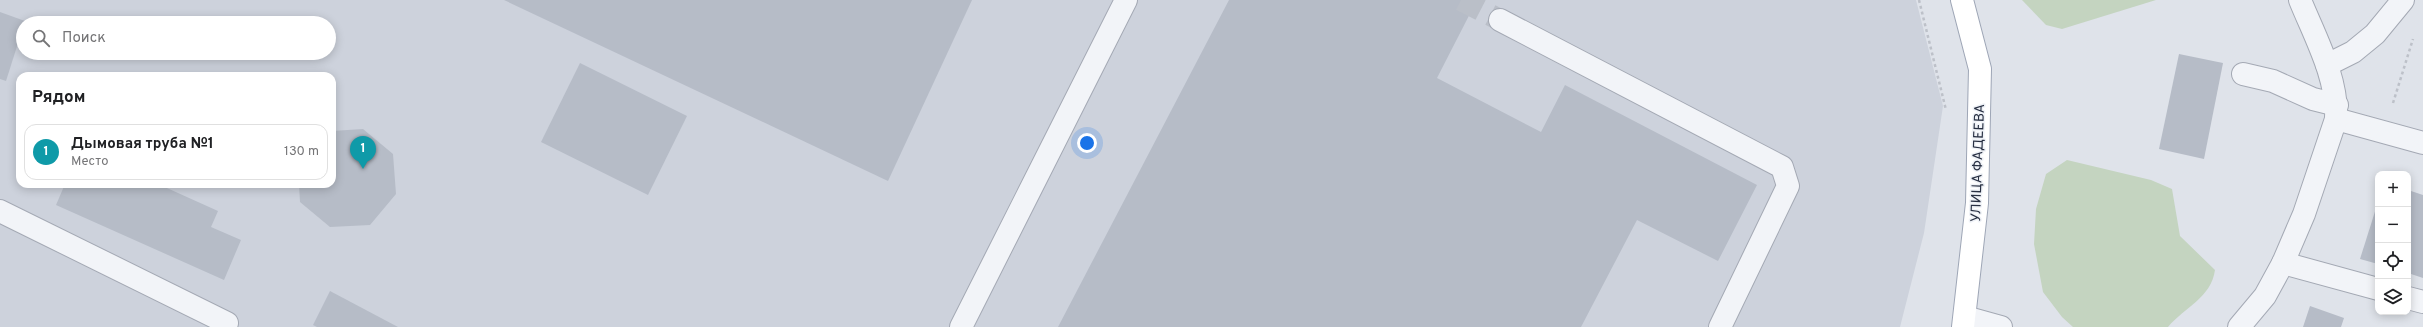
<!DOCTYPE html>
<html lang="ru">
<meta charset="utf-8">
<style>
:root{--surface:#fff;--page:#f2f2f2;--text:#202124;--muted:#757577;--line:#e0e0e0;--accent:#d83b4a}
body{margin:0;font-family:Overpass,sans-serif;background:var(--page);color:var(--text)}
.controls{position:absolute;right:12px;bottom:12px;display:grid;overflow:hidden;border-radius:8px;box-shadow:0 2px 10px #0003}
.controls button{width:36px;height:36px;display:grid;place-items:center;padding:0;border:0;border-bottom:1px solid var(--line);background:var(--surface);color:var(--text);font:20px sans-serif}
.you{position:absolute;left:1087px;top:143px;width:14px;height:14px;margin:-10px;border:3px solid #fff;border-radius:50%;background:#1a73e8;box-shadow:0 0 0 6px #1a73e833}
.badge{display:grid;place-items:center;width:26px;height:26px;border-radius:50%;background:var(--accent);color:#fff;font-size:13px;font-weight:700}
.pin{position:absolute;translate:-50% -33px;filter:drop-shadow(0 1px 2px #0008)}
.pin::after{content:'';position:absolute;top:21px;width:14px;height:12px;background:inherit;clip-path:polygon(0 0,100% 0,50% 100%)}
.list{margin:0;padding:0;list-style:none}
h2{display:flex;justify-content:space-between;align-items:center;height:52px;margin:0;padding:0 16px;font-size:17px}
h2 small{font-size:13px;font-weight:400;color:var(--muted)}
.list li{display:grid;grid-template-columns:26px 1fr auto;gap:12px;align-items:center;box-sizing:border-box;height:56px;margin:0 8px 8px;padding:0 8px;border:1px solid var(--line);border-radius:12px}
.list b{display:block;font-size:15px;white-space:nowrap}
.list p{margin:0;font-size:13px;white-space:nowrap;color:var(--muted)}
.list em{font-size:13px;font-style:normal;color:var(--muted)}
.icon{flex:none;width:22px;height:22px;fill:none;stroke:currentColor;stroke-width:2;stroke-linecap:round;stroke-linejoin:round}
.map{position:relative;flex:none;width:2423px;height:327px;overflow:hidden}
.search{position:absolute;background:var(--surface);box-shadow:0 2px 10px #0003;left:16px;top:16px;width:320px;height:44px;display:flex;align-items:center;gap:10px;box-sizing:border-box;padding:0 14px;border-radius:22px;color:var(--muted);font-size:15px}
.panel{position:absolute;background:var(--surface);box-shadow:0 2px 10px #0003;left:16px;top:72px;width:320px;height:116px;border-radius:12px}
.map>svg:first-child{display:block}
</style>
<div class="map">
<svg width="2423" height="327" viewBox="0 0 2423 327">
<rect width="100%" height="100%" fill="#dfe3ea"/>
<!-- built -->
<path fill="#cdd2dc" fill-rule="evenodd" d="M0 0H1916L1943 106 1924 233 1900 327H0ZM23 23H329V53H23ZM20 76H332V184H20Z"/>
<!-- green -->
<g fill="#c4d4c0">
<path d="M2022 0H2156L2062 29 2046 25Z"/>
<path d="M2067 160 2151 180 2172 189 2180 236 2215 270C2211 298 2185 307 2168 327H2073L2062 317 2043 292 2034 244 2036 209 2046 174Z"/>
</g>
<!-- building -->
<g fill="#b6bcc7">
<path d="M504 0H972L888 181Z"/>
<path d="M1229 0H1477L1437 78 1541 132 1565 85 1757 185 1718 261 1637 220 1581 327H1058Z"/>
<path d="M0 12 25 21 6 81 0 79Z"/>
<path d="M2179 54 2223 63 2204 159 2159 149Z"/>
<path d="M580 63 687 116 648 195 541 142Z"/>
<path d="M363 129 393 154 396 194 370 225 330 227 300 202 299 184H332V131Z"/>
<path d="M65 184H158L218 211 211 227 241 240 224 280 56 205Z"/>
<path d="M2408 190 2423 195V278L2408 273Z"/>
<path d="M2378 202V264L2360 259Z"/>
<path d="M330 291 398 327H317L313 325Z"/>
<path d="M2310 306 2344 318 2341 327H2303Z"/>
</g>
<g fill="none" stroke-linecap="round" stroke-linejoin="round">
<!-- minor-tunnel -->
<path stroke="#babfc8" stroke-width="22" stroke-dasharray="22 11" stroke-linecap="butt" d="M1461 0 1500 20"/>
<defs>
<g id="minor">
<path d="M1500 20 1782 167 1788 186 1720 327"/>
<path d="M2327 65 2353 52 2375 34 2403 0"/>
<path d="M2243 74 2273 81 2313 99 2337 105"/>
<path d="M2336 119 2423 143"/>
<path d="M0 211 227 323"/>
<path d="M2283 263 2378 289"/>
<path d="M2408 298 2423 302"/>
<path d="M1965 317 2001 327"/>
<path d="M961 327 1126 0"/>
<path d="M2239 327 2265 296 2283 263 2304 214 2336 119C2338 78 2315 37 2300 0"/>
</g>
<path id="major" d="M1962 0 1980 69 1977 203 1963 327"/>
</defs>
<!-- minor casing -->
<use href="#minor" stroke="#a4a9b4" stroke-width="24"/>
<!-- major casing -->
<use href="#major" stroke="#9ea6b6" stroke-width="24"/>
<!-- path -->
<g stroke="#bdc1c9" stroke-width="2.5" stroke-dasharray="3 3" stroke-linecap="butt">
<path d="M1919 0 1946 110"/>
<path d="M2393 103 2413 39"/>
</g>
<!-- minor -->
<use href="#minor" stroke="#f2f4f8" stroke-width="22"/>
<!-- major -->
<use href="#major" stroke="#fff" stroke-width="22"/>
</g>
<g text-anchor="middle" stroke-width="3" stroke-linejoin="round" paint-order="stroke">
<!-- street labels -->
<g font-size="14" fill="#272f42" stroke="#eff2f7">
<text transform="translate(1977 163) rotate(-88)" y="5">УЛИЦА ФАДЕЕВА</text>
</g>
</g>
</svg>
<div class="controls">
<button>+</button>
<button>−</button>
<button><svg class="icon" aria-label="locate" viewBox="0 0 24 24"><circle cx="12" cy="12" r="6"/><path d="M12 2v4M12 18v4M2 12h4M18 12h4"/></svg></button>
<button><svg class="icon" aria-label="layers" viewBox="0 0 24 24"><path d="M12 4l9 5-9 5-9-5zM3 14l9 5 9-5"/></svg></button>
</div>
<div class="you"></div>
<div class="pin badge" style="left:363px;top:169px;background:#0f9aa8">1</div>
<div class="search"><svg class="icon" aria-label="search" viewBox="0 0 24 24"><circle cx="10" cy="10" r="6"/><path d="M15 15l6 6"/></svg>Поиск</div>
<section class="panel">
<h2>Рядом<small></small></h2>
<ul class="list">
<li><span class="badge" style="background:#0f9aa8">1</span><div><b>Дымовая труба №1</b><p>Место</p></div><em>130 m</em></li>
</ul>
</section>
</div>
